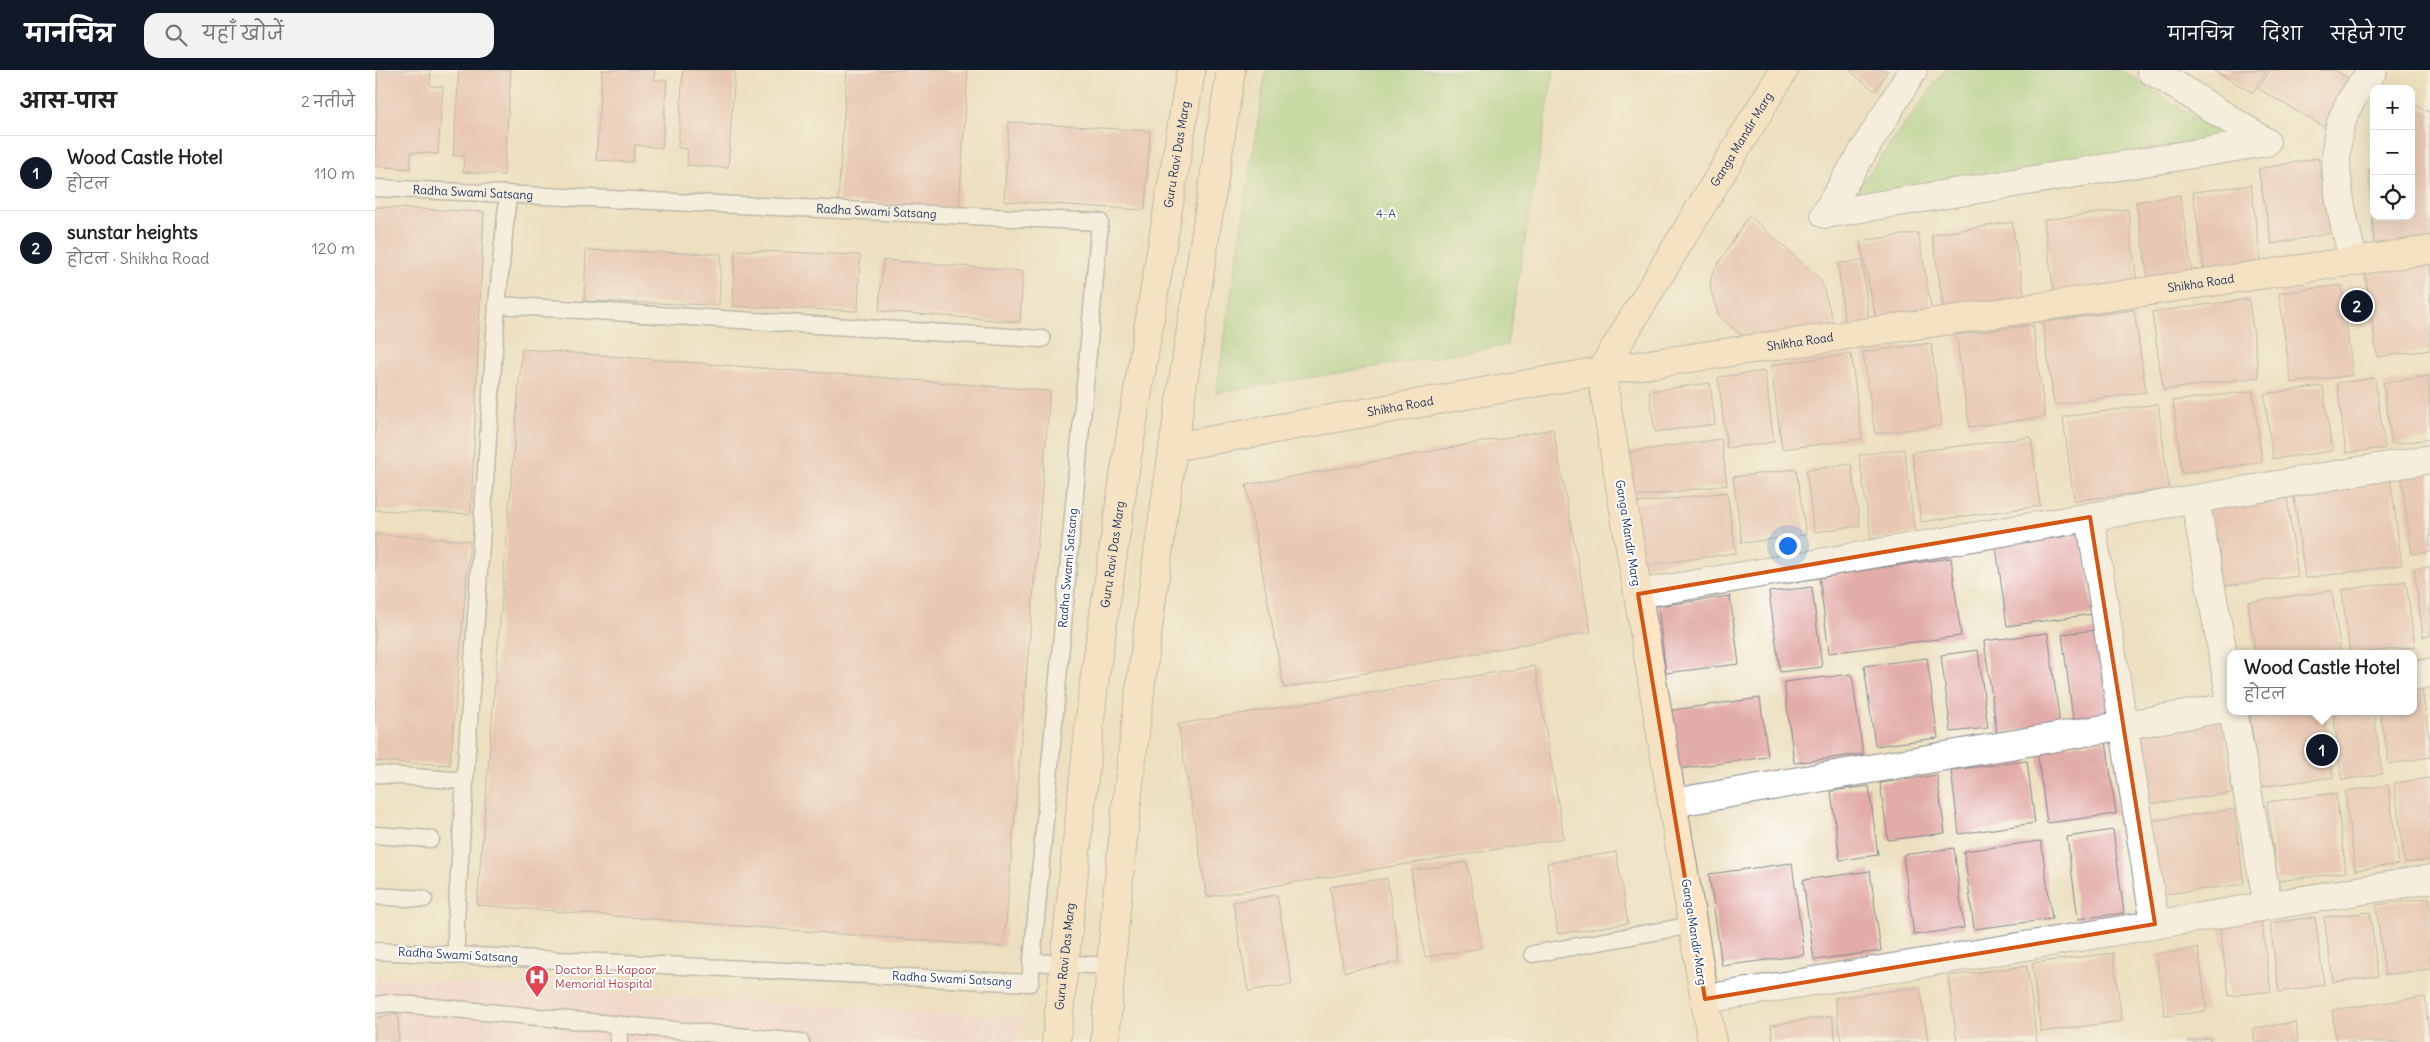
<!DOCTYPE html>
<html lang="hi">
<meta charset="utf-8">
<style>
:root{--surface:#fff;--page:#f2f2f2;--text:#222;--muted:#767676;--line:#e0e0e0;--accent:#111827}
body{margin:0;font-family:Delius,"Playpen Sans Deva",sans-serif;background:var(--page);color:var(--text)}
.controls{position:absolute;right:15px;top:15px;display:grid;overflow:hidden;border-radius:10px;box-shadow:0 5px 20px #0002}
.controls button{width:45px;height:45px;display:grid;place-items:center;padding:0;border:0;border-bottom:1px solid var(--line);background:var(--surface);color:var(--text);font:25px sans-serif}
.you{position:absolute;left:1412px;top:475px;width:18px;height:18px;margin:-12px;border:4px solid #fff;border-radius:50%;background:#1a73e8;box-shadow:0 0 0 8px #1a73e833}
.badge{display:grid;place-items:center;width:32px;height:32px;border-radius:50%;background:var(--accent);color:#fff;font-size:16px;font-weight:700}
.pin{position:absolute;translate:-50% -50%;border:2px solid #fff;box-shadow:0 1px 5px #0006}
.popup{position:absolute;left:1852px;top:580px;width:190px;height:65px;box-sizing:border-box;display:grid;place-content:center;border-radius:10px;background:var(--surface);filter:drop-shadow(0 1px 4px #0005);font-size:16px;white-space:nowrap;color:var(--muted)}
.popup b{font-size:19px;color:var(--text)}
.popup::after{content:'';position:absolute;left:50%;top:100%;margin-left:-10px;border:10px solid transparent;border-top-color:var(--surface)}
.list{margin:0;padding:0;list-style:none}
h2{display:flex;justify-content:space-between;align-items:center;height:65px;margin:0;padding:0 20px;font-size:21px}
h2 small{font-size:16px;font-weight:400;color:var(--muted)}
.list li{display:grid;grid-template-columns:32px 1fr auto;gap:15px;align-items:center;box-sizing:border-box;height:75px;padding:0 20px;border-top:1px solid var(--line)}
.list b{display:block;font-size:19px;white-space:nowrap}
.list p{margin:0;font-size:16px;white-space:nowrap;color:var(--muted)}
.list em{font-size:16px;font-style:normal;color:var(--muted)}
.icon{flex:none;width:28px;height:28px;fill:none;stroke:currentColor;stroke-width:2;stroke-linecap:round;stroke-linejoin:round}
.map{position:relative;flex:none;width:2055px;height:972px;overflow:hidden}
header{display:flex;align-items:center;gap:30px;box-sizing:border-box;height:70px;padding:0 25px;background:var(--accent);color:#fff}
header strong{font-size:24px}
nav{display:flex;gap:28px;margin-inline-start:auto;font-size:18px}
.search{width:350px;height:45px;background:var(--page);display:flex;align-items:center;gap:12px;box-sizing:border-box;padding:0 18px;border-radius:15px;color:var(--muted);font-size:19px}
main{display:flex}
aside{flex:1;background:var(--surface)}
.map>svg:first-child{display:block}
</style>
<header>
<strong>मानचित्र</strong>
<div class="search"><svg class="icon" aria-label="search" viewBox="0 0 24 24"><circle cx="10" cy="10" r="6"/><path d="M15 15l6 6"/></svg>यहाँ खोजें</div>
<nav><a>मानचित्र</a><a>दिशा</a><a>सहेजे गए</a></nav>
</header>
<main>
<aside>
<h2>आस-पास<small>2 नतीजे</small></h2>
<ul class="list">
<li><span class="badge">1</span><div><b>Wood Castle Hotel</b><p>होटल</p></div><em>110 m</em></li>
<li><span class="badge">2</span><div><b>sunstar heights</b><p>होटल · Shikha Road</p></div><em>120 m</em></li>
</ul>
</aside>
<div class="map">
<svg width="2055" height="972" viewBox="0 0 2055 972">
<rect width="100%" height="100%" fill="#fff"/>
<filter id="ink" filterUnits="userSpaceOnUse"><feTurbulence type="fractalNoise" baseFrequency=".02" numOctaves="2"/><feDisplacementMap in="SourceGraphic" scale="10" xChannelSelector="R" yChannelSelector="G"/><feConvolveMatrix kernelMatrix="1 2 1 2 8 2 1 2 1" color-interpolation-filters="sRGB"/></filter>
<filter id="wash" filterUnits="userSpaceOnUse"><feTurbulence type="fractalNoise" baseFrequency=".0096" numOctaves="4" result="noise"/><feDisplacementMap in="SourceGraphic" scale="20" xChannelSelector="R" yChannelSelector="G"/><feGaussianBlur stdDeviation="1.12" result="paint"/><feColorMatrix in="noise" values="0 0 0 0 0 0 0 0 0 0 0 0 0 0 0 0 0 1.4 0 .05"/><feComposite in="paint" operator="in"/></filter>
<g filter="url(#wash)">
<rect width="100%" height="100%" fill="#ece0c0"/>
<!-- built -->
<path fill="#f6cfd6" d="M0 907 647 948 645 972H0Z"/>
<!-- green -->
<g fill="#9cd284" stroke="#5c8071">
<path d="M891 0H1179L1132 275 841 323Z"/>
<path d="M1570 0H1747L1849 67 1475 129Z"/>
</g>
<g id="blocks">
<!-- building -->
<g fill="#e2aca8">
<path d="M3 0H56L55 16 68 17 63 84 36 82 35 99 0 96Z"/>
<path d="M84 0H136L129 105 88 102 89 86 78 85Z"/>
<path d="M227 0H280L279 10H292L287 78 260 75 258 92 221 90Z"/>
<path d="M308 0H360L353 98 312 95 313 79 303 78Z"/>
<path d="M472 0H593L584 139 463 131Z"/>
<path d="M1476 0H1513L1500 21 1475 1Z"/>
<path d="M1838 0H1892L1878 23Z"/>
<path d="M1895 0H1960L1978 11 1951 58 1884 19Z"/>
<path d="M2036 32 2055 43V173L1999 176 1994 99H1999V146H2036Z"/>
<path d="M634 52 775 61 770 140 629 131Z"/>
<path d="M1943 88 1957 163 1897 174 1883 99Z"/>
<path d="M1876 115 1886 192 1829 200 1818 122Z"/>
<path d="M1805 125 1818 207 1774 214 1761 132Z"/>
<path d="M0 137 109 142 96 444 0 440Z"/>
<path d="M1753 139 1763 220 1680 231 1669 150Z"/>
<path d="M1374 145 1446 210 1461 261 1380 271 1363 263 1344 246 1335 218 1337 204Z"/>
<path d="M1637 152 1650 229 1569 241 1557 165Z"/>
<path d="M1543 163 1557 242 1502 253 1485 171Z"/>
<path d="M211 180 346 184 344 235 209 231Z"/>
<path d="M360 180 485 185 483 241 358 236Z"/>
<path d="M508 190 648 201 645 252 504 241Z"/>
<path d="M1487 191 1494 254 1470 257 1463 193Z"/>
<path d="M2055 194V280L2002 287 1990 203Z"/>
<path d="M1966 215 1978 305 1916 313 1904 223Z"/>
<path d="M1874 229 1884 307 1788 320 1777 242Z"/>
<path d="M1759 240 1771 322 1679 335 1668 252Z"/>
<path d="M1658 255 1670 347 1594 357 1581 265Z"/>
<path d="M1556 273 1567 355 1500 364 1488 282Z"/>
<path d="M147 279 675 321 629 877 102 835Z"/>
<path d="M1476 284 1487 369 1407 379 1396 295Z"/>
<path d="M1390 301 1399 372 1352 378 1343 307Z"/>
<path d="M2054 306 2055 369 2017 374 2008 313Z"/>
<path d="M2000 308 2010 378 1971 383 1962 313Z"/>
<path d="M1335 313 1340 354 1280 362 1274 321Z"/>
<path d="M1948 316 1957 381 1898 389 1889 324Z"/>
<path d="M1878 321 1887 392 1807 403 1798 331Z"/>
<path d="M1783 334 1794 419 1699 431 1688 347Z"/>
<path d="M1178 359 1216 562 909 618 871 415Z"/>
<path d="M1656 367 1665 436 1546 452 1537 382Z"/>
<path d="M1346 369 1352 415 1259 427 1253 382Z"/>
<path d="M1529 379 1540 464 1496 469 1484 385Z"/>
<path d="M1476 394 1485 456 1439 462 1431 400Z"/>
<path d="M1421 399 1431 465 1367 473 1358 407Z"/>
<path d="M2055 402V482L2037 484 2026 405Z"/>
<path d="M2015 407 2027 495 1930 508 1918 420Z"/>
<path d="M1352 422 1361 483 1265 496 1257 434Z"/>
<path d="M1912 428 1923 506 1842 517 1831 439Z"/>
<path d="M0 464 95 471 75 695 0 691Z"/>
<path d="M1707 464 1718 544 1632 556 1621 476Z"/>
<path d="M1576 488 1586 566 1454 583 1444 506Z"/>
<path d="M2055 497V566L2048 567 2039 499Z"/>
<path d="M2031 511 2040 577 1975 584 1967 520Z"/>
<path d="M1437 517 1447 597 1405 602 1394 522Z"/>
<path d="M1957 521 1966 584H1880L1873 532Z"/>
<path d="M1355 526 1364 594 1291 603 1283 536Z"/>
<path d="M1727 559 1739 644 1698 649 1687 564Z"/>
<path d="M1673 563 1685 655 1622 663 1609 571Z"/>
<path d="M1603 580 1613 658 1576 662 1566 585Z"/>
<path d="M1552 588 1563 668 1500 676 1489 596Z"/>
<path d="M1160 596 1189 768 832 827 803 654Z"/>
<path d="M1477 604 1488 684 1419 693 1409 612Z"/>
<path d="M2046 614 2055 672V687L2014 694 2005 641H2038V615Z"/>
<path d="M1385 628 1393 687 1304 699 1297 640Z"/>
<path d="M1900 641H1949L1958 707 1885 717 1875 645Z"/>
<path d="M1958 641H1999L2007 704 1967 710Z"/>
<path d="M1848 651 1857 723 1774 734 1764 662Z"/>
<path d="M1731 670 1741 744 1672 753 1662 679Z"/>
<path d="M1652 691 1660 753 1584 764 1576 700Z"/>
<path d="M1562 705 1570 763 1513 770 1505 713Z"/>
<path d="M2055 708V790L2030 793 2019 713Z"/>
<path d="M2013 715 2024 794 1980 800 1970 721Z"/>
<path d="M1494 716 1503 785 1465 790 1456 721Z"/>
<path d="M1961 723 1971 802 1903 811 1892 732Z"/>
<path d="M1859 739 1869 814 1784 825 1774 751Z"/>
<path d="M1738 760 1749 843 1703 849 1692 767Z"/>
<path d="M1666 771 1677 849 1599 859 1589 781Z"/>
<path d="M1579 778 1589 858 1539 865 1528 785Z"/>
<path d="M1241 782 1253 853 1183 864 1172 793Z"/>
<path d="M1092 792 1107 878 1050 887 1036 801Z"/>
<path d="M1417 793 1429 885 1347 896 1334 804Z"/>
<path d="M1495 801 1506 881 1439 890 1428 810Z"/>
<path d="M1012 808 1025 892 969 902 955 817Z"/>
<path d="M902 825 917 914 873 921 858 832Z"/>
<path d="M2055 828V899L2010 905 2001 835Z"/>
<path d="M1995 842 2003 906 1958 912 1949 847Z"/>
<path d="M1886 847 1896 921 1854 926 1844 853Z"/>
<path d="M1940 847 1949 915 1904 922 1895 853Z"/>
<path d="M1823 878 1832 941 1790 946 1781 884Z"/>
<path d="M1738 883 1747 951 1666 962 1657 893Z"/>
<path d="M1652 896 1662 972H1582L1573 906Z"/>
<path d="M1545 917 1553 972H1466L1460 928Z"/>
<path d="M2050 927 2055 972H1961L1957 940Z"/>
<path d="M23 943 24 972H0V948Z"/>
<path d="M1457 946 1461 972H1398L1396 955Z"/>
<path d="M1921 952 1923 972H1880L1878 958Z"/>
<path d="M1835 968V972H1813V971Z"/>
</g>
</g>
</g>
<g filter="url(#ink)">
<use href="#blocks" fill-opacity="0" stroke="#84888f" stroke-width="1"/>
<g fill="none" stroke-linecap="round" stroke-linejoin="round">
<defs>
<g id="lane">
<path id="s1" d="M0 118 725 152 655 913 0 881"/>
<path d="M122 235 667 269"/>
<path d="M0 704 90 711 81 850V885"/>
<path d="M90 711 122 235 133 124"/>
<path d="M0 765 56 769"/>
<path d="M0 826 49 829"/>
<path d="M1158 884 1318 855"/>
<path d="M656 892 736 896"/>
<path d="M0 935 16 933 426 972"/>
<path d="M243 955 244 972"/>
</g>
<g id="street">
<path d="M1538 0 1450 144 1891 72 1776 0"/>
<path d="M1979 192C1968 151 1951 86 1969 45 1975 30 1988 12 1998 0"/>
<path d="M1820 429 1856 630"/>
<path d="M1715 447 1780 854"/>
<path d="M1263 524 2055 389"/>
<path d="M2038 606 2055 603"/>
<path d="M1858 641 1893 836"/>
<path d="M1297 733 1856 637"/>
<path d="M1330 929 2055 809"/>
</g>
<g id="secondary">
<path id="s2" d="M798 377 1226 301 2055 180"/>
<path id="s3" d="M681 972 719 613 752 387 816 0"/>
<path d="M730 972C753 646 806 323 856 0"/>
<path id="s4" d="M1337 972 1226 301 1409 0"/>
</g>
</defs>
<!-- lane casing -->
<use href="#lane" stroke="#84888f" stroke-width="19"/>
<!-- street casing -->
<use href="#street" stroke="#84888f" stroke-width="30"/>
<!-- secondary casing -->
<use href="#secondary" stroke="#84888f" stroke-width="30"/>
<!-- lane -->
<use href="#lane" stroke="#fff" stroke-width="16"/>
<!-- street -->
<use href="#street" stroke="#fff" stroke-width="28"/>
<!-- secondary -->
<use href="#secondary" stroke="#fde5c5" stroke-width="28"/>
</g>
</g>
<!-- marked area -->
<path d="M0 0H2055V972H0ZM1715 447 1780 854 1330 929 1263 524Z" fill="#ece0c0" fill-opacity=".55" fill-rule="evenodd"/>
<path fill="none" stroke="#d45514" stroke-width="4" stroke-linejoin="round" d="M1715 447 1780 854 1330 929 1263 524Z"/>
<!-- icons -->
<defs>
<symbol id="hospital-pin" viewBox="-11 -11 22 30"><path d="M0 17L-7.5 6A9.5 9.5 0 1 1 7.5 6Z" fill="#e0444e" stroke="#fff"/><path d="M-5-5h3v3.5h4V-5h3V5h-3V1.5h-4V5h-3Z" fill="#fff"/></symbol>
</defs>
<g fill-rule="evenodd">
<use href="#hospital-pin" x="148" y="893" width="28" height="38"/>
</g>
<g text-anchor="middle" stroke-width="4" stroke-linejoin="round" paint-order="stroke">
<!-- street labels -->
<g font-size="12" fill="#1b2f5e" stroke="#fff">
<text dy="4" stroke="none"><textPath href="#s4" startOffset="951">Ganga Mandir Marg</textPath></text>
<text dy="4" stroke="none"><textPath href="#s3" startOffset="896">Guru Ravi Das Marg</textPath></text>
<text dy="4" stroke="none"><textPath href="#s1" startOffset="98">Radha Swami Satsang</textPath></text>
<text dy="4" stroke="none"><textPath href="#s1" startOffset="502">Radha Swami Satsang</textPath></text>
<text dy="4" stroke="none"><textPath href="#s2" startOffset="1041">Shikha Road</textPath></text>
<text dy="4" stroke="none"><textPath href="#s2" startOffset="636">Shikha Road</textPath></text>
<text dy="4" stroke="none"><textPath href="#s2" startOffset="231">Shikha Road</textPath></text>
<text transform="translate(1253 463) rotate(81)" y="4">Ganga Mandir Marg</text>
<text dy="4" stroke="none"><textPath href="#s3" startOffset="491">Guru Ravi Das Marg</textPath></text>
<text transform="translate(693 498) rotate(-85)" y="4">Radha Swami Satsang</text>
<text transform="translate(1319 862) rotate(81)" y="4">Ganga Mandir Marg</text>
<text transform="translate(83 885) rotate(3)" y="4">Radha Swami Satsang</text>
<text dy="4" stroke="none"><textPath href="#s3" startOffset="86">Guru Ravi Das Marg</textPath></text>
<text transform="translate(577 909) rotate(3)" y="4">Radha Swami Satsang</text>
</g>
<!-- park labels -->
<g font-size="12" fill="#426069" stroke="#fff">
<text x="1011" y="148">4-A</text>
</g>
<!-- health labels -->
<g font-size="12" fill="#be3a42" stroke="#fff" text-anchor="start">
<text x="180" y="904">Doctor B.L. Kapoor<tspan x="180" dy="14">Memorial Hospital</tspan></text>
</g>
</g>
</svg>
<div class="controls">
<button>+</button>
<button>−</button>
<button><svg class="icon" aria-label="locate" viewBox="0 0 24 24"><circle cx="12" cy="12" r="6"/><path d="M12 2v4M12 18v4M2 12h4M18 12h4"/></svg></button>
</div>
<div class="you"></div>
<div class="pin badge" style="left:1947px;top:680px">1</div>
<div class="popup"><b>Wood Castle Hotel</b>होटल</div>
<div class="pin badge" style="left:1982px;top:236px">2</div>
</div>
</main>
